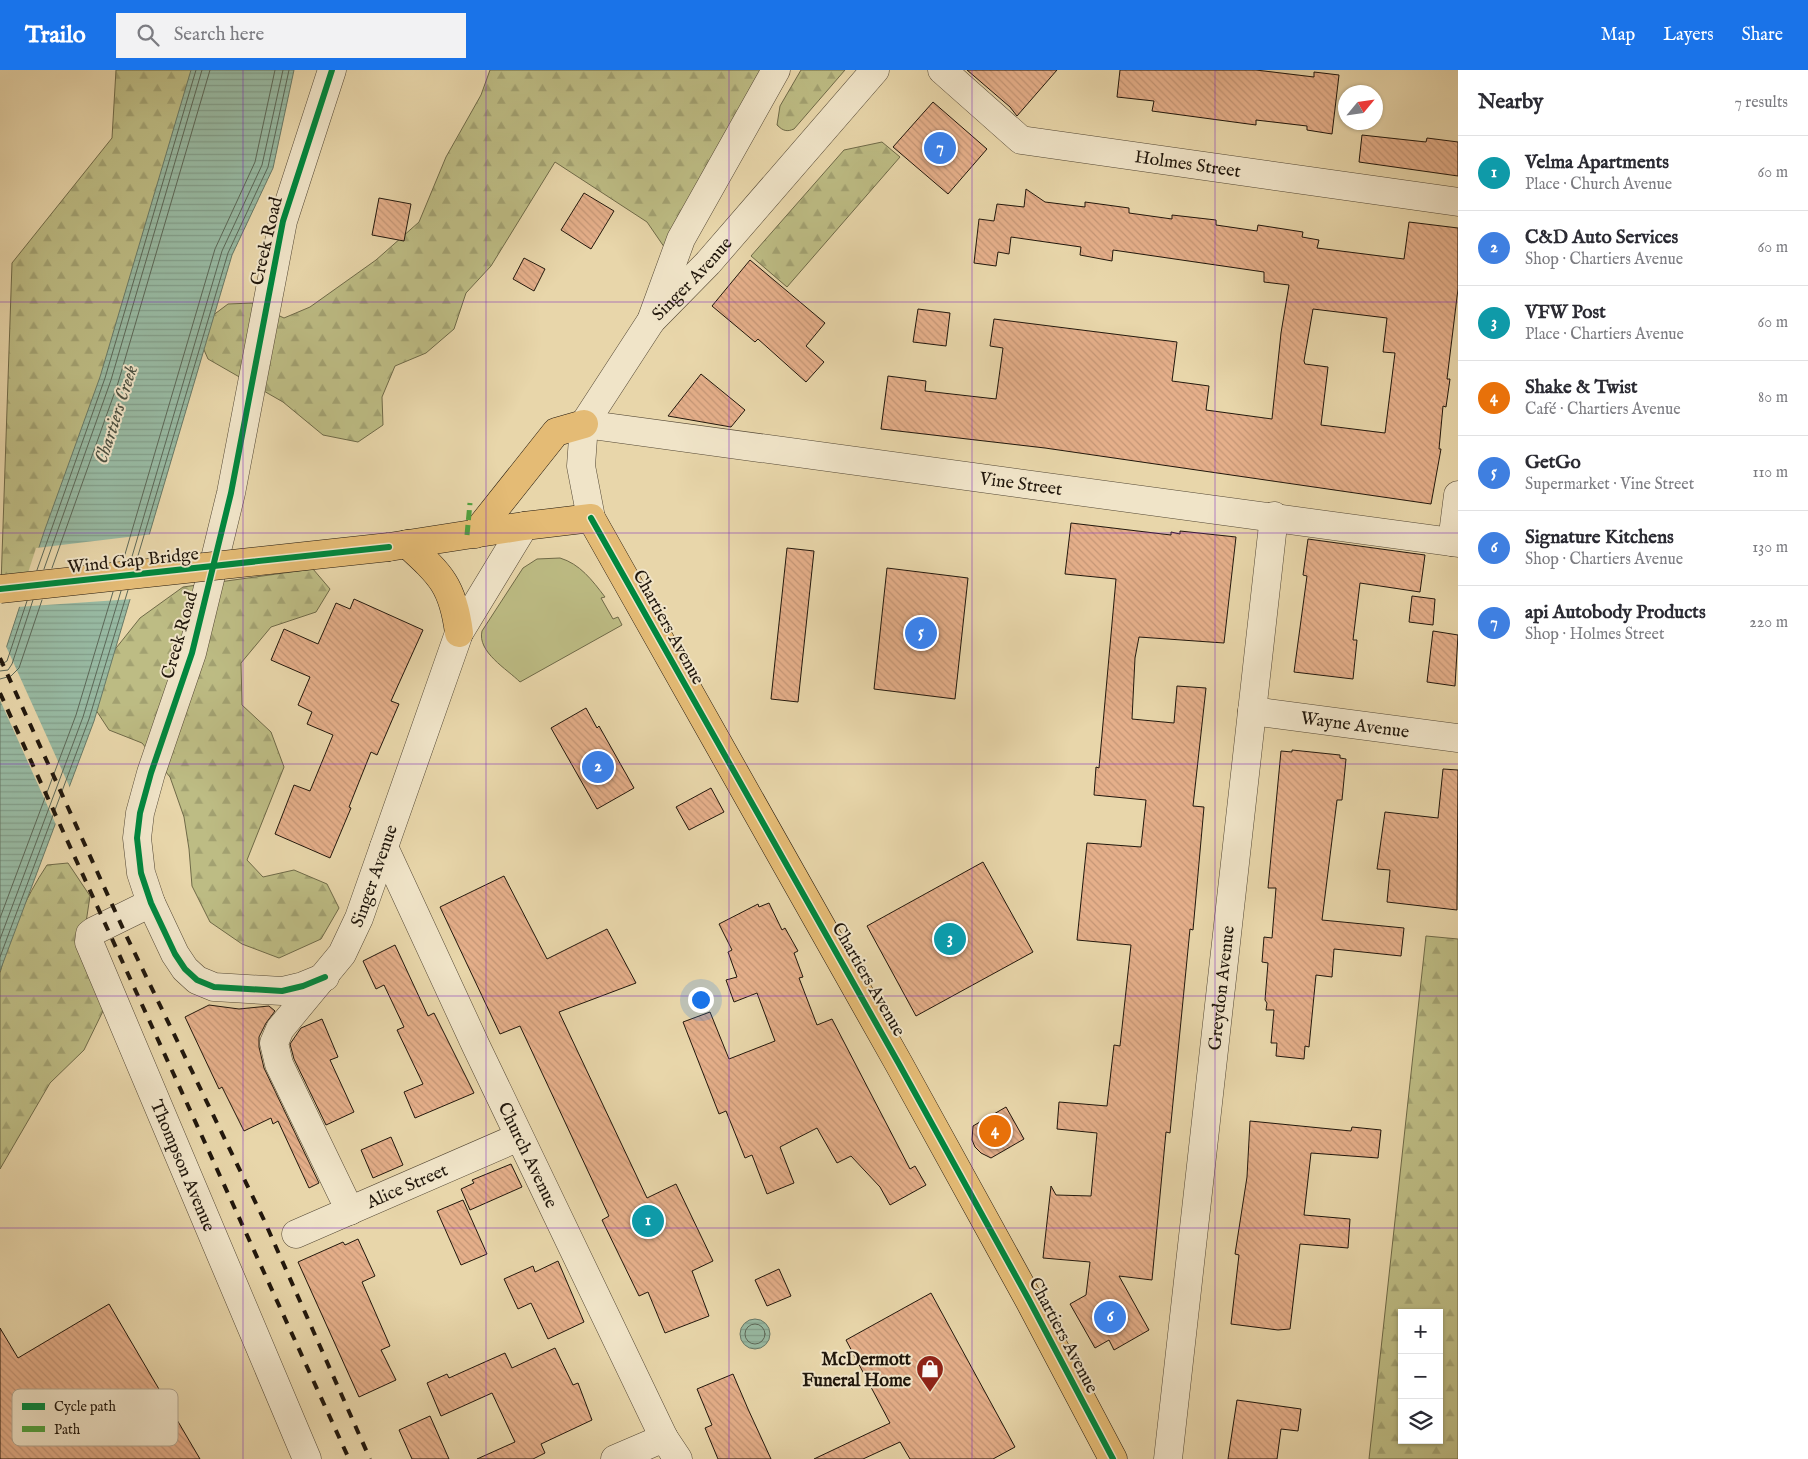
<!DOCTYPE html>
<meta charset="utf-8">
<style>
:root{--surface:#fff;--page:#f2f2f3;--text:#2b2b33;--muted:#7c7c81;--line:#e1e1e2;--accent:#1a73e8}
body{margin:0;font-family:"IM FELL English",serif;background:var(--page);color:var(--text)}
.controls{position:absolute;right:15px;bottom:15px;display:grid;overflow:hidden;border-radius:0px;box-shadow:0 1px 4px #0004}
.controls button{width:45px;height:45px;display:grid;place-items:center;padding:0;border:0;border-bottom:1px solid var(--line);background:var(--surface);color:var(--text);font:25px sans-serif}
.compass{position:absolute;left:1338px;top:15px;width:45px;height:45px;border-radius:50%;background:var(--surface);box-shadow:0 1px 4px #0004;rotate:61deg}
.you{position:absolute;left:700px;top:929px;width:18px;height:18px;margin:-12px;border:4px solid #fff;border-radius:50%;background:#1a73e8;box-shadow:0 0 0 8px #1a73e833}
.badge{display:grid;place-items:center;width:32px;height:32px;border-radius:50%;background:var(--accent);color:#fff;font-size:16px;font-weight:700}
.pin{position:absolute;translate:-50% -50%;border:2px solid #fff;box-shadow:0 1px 5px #0006}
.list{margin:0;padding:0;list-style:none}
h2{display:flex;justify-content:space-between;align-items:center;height:65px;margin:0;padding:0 20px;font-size:21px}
h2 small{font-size:16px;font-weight:400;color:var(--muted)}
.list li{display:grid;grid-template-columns:32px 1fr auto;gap:15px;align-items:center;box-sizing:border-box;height:75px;padding:0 20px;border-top:1px solid var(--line)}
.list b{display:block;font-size:19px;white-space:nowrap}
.list p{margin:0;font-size:16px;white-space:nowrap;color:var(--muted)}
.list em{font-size:16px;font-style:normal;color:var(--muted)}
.icon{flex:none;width:28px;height:28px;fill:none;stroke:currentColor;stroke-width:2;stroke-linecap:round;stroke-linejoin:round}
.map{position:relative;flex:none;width:1458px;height:1389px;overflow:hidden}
header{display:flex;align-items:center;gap:30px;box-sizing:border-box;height:70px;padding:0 25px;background:var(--accent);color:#fff}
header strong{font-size:24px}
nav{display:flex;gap:28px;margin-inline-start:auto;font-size:18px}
.search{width:350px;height:45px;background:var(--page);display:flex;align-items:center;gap:12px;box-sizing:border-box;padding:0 18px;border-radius:0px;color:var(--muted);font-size:19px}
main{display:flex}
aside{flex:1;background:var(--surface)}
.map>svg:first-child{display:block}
</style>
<header>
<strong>Trailo</strong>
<div class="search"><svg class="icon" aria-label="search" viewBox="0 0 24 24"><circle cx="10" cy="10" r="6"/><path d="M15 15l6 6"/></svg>Search here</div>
<nav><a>Map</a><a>Layers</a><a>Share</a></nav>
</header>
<main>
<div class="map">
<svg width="1458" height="1389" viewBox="0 0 1458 1389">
<defs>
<pattern id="forest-firs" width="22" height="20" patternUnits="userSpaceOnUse" patternTransform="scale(1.25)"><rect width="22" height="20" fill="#bdbc84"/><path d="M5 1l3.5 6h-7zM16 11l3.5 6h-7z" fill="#a2a171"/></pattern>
<pattern id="water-rules" width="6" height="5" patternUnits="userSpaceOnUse" patternTransform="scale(1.25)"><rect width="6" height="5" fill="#98baa3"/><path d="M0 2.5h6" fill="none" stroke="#839f8b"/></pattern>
<pattern id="building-back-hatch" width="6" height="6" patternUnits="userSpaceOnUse" patternTransform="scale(1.25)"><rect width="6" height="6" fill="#e5af8a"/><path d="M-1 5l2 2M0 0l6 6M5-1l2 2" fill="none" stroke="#c49676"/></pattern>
</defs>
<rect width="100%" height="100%" fill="#e8d6aa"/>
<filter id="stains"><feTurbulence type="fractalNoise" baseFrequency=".004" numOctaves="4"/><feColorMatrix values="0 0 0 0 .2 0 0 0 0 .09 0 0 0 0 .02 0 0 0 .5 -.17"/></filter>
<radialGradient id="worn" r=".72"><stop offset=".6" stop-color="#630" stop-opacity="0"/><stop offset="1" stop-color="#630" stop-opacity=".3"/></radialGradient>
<!-- grass -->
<path fill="#bdbc84" stroke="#6f6a48" d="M560 488C580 494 592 510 605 527L601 528 613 549 618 547 622 555 520 612C507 599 477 582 482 561L523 498 537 489Z"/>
<!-- forest -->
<g fill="url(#forest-firs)" stroke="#6f6a48" fill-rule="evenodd">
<path d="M116 0H243L56 519 1 515 12 193 112 68Z"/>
<path d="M490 0H768L669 184 647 152 555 92 491 196 466 223 454 259 426 283 395 296 382 327 383 355 358 372 323 365 283 332 208 289 201 273 204 252 228 234 252 233 284 248 310 237 376 190 419 152 446 87 481 25Z"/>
<path d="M801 0H845L794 59C787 62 783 61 777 55L780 36Z"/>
<path d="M882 72 900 87 787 217 751 186 844 80Z"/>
<path d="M313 499 330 519 316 542 271 557 241 593 242 635 271 662 284 697 247 790 263 807 294 800 327 814 339 838 321 869 279 888 242 874 210 852 192 816 189 779 184 747 170 707 142 673 109 660 90 631 93 607 140 548 183 517Z"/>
<path d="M68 793 90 826 81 886 104 939 84 980 50 1013 0 1099V903C9 865 25 828 47 795Z"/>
<path d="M1426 866 1458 869V1389H1369ZM1402 1243H1439V1370H1402Z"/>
</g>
<!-- water -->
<g fill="url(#water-rules)" stroke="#687967">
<path d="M191 0H294L273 98 232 185 94 651 0 901V597L44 462 100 307Z"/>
<circle cx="755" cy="1264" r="15"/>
</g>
<!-- pier -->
<g fill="#e8d6aa">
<path d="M153 464 133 529 17 537 36 478Z"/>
<path d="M5 574 71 720 57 757 0 630V589Z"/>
</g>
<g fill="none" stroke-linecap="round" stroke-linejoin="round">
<!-- shore -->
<g stroke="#5c6858" stroke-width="1">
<path d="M137 489 228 183 268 97 289 0"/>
<path d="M131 490 222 181 262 95 283 0"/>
<path d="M123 491 215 179 255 92 275 0"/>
<path d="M52 498 118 313 210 0"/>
<path d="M44 499 111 310 202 0"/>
<path d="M37 500 105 308 196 0"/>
<path d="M0 595 7 591 27 531"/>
<path d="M0 601 8 600 12 594 33 530"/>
<path d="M0 609 11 606 19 598 42 530"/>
<path d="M0 848 76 645 113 522"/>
<path d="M0 869 83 647 121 521"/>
<path d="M0 887 89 649 128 520"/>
<circle cx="755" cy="1264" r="10"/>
</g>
</g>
<!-- building -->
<g fill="url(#building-back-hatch)" stroke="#21170c" fill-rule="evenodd">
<path d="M967 0H1057L1017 46 1010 37Z"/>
<path d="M1120 0H1256L1314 7V2L1339 5 1332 64 1307 60V56L1256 50V55L1152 41 1154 31 1117 27Z"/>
<path d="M933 32 987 79 948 124 893 77Z"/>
<path d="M1362 65 1426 72 1427 68 1458 72V106L1359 92Z"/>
<path d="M1026 119 1045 132 1085 137V132L1129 138V143L1172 149V145L1216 150V155L1257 161 1258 155 1303 162 1302 167 1319 170 1317 178 1404 189 1409 152 1458 158V219L1447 309H1450L1446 337 1443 336 1439 379H1441L1431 434 1045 378 881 359 888 306 926 311 925 321 996 329 1003 278 990 276 994 249 1177 272 1172 311 1209 316 1206 340 1272 349 1281 263 1289 215 1264 212V202L1113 180 1112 191 1080 185 1081 177 1011 167 1009 184 998 182 996 196 974 193 979 149 994 151 997 134 1024 137ZM1313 239 1387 248 1383 282 1395 283 1385 363 1321 355 1328 297 1305 294 1304 291Z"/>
<path d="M584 123 614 141 591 179 561 160Z"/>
<path d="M379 128 411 134 404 171 372 165Z"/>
<path d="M524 188 545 199 534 221 513 209Z"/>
<path d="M750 190 825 253 806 276 824 292 806 312 758 269 755 272 712 236Z"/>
<path d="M918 239 950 243 946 276 913 272Z"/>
<path d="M701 304 745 340 731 357 668 346Z"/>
<path d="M1071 453 1171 465V462L1180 464V461L1236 467 1224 573 1139 567 1135 588 1132 649 1174 653 1177 616 1206 618 1193 736 1204 737 1193 860 1190 859 1170 1063 1166 1062 1152 1210 1119 1206 1149 1260 1114 1280 1109 1270 1095 1278 1070 1234 1086 1225 1090 1192 1043 1188 1051 1116 1056 1125 1091 1126 1097 1063 1057 1059 1059 1032 1107 1036 1114 975 1120 976 1131 875 1077 870 1087 773 1141 777 1146 730 1094 725 1096 697 1099 698 1116 509 1065 504Z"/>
<path d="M1308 469 1425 485 1420 522 1360 513 1353 570H1357L1353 609 1294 602 1307 506 1303 505Z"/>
<path d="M787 478 814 481 798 632 771 629Z"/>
<path d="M887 498 968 508 955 629 874 619Z"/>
<path d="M1412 526 1435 529 1433 555 1409 552Z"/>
<path d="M354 529 423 560 391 631 399 634 377 685 371 682 349 737 351 738 330 788 275 764 294 715 310 721 333 665 307 654 312 642 298 635 310 607 271 590 284 559 318 574 336 533 350 539Z"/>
<path d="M1433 561 1458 565 1455 616 1427 612Z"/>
<path d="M586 638 597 658 599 656 634 718 597 739 551 658Z"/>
<path d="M1292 680 1340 685V688L1346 689 1342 730H1337L1322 850 1404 858 1401 886 1334 879 1332 907 1316 905 1309 977 1305 976 1304 989 1276 986 1277 973H1271L1274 940H1266L1267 933 1265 930 1268 893 1262 892 1264 867 1272 868 1276 818H1268L1281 681 1292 682Z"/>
<path d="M1443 699 1458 700 1457 840 1387 832 1390 800 1377 799 1385 742 1438 748Z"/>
<path d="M711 718 724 742 689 760 676 737Z"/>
<path d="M983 792 1033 882 916 946 867 856Z"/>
<path d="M504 806 547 889 607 859 636 913 559 942 647 1128 676 1114 713 1191 692 1201 709 1246 665 1263 648 1222 639 1226 602 1150 609 1146 520 956 500 964 440 837Z"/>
<path d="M769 833 782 860 785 858 798 881 794 883 803 907 799 908 817 955 832 949 910 1099 915 1096 926 1115 890 1135 880 1117 851 1086 837 1093 817 1058 780 1077 794 1113 767 1124 752 1085 745 1088 726 1041 719 1044 683 952 710 942 729 989 775 971 757 923 734 932 726 910 737 907 728 882 732 880 719 854 758 834 759 837Z"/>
<path d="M395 875 428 946 434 943 474 1023 415 1048 404 1022 423 1014 397 960 404 957 384 915 376 919 363 891Z"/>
<path d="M209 935 239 939 269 936 275 941 266 953 259 967V977L264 998 319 1113 309 1118 278 1051 273 1054 271 1048 244 1061 222 1017 219 1019 185 947Z"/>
<path d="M322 949 338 987 330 990 354 1042 326 1055 294 989 290 974 301 958Z"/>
<path d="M1006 1037 1024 1069 991 1088 981 1083 975 1077 972 1070 973 1056Z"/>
<path d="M1250 1051 1351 1061 1352 1057 1381 1060 1378 1088 1311 1083 1304 1145 1350 1149 1348 1178 1300 1174 1290 1259 1278 1260 1231 1254 1239 1185 1235 1184 1247 1107Z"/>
<path d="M391 1067 403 1095 373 1108 361 1080Z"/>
<path d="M511 1094 522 1117 470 1140 461 1119 474 1113 472 1110Z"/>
<path d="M463 1130 487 1184 461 1195 437 1141Z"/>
<path d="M358 1169 375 1206 362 1212 390 1276 381 1280 396 1310 359 1327 298 1192 343 1172 345 1175Z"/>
<path d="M558 1191 584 1252 548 1269 531 1233 518 1239 504 1209 533 1196 535 1202Z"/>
<path d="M779 1199 791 1226 767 1236 755 1210Z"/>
<path d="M931 1223 1015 1377 993 1389H910L900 1372 863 1389H814L890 1353 846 1270Z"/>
<path d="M109 1234 200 1389H0V1258L18 1288Z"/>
<path d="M555 1278 573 1315 578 1313 592 1350 541 1374 545 1383 533 1389H477L515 1372 492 1323 441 1346 427 1313 447 1304 449 1308 505 1283 512 1298Z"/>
<path d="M733 1304 748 1339 771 1389H718L705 1358 712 1355 697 1319Z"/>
<path d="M1237 1330 1301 1339 1298 1361 1281 1359 1277 1389H1228Z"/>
<path d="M430 1346 449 1389H412L399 1360Z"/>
</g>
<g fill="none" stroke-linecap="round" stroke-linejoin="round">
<defs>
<g id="minor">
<path id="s1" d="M942 0 1021 70 1458 132"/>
<path id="s2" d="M651 251 708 193 875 0"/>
<path id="s3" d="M584 354 1458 473"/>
<path d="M1452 472 1458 425"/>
<path id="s4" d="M1252 641 1458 668"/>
<path id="s5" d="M384 777 476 976 664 1368 678 1389"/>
<path id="s6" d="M151 833 94 861 90 864 89 872 307 1389"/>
<path d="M325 907 303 916 282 921 214 917 197 910 185 899 175 884 151 833 141 803 137 768 140 743 151 703 192 583 231 423 283 151 332 0"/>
<path id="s7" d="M350 1141 279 994 274 973 280 959 342 884 359 848 459 563 524 456"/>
<path id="s8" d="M296 1164 519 1067"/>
<path d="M615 1389 664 1368"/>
<path id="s9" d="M1168 1389 1274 446"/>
</g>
<path id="tertiary" d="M591 448 581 396 584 354 651 251 681 169 776 0"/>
<g id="primary">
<path d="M475 464 556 362 584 354"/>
<path d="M407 474C441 505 453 516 459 563"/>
<path d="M389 477 524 456 591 448 899 994 1029 1230 1113 1389"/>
</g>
</defs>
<!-- minor casing -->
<use href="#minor" stroke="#534734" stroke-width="29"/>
<!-- tertiary casing -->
<use href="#tertiary" stroke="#534734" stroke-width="29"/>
<!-- primary casing -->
<use href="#primary" stroke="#21170c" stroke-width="29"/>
<!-- minor -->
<use href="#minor" stroke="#f0e4c8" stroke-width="28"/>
<!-- tertiary -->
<use href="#tertiary" stroke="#f0e4c8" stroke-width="28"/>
<!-- primary -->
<use href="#primary" stroke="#e4bb75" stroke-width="28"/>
<!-- rail -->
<g stroke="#21170c" stroke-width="4" stroke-dasharray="9 9" stroke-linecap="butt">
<path d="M0 588 125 863 264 1150 370 1389"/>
<path d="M0 623 349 1389"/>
</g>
<defs>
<path id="primary-bridge" d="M0 519 389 477"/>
</defs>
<!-- primary-bridge casing -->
<use href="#primary-bridge" stroke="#21170c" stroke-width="29" stroke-linecap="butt"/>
<!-- primary-bridge -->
<use href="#primary-bridge" stroke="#e4bb75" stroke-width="28"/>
<!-- quiet -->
<path stroke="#50a13e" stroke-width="5" stroke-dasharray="10 5" stroke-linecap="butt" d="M467 465 470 433"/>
<defs>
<g id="cycleway">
<path d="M591 448 899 994 1029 1230 1113 1389"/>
<path d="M0 519 389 477"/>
<path d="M325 907 303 916 282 921 214 917 197 910 185 899 175 884 151 833 141 803 137 768 140 743 151 703 192 583 231 423 283 151 332 0"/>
</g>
</defs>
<!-- cycleway casing -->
<use href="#cycleway" stroke="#f0e4c8" stroke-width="9"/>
<!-- cycleway -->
<use href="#cycleway" stroke="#00873e" stroke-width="6"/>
</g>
<!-- grid -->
<path fill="none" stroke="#7b2cbf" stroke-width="1" stroke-opacity="0.55" d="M243 0V1389M486 0V1389M729 0V1389M972 0V1389M1215 0V1389M0 232H1458M0 463H1458M0 694H1458M0 926H1458M0 1158H1458"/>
<!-- icons -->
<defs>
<symbol id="shop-pin" viewBox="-11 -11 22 30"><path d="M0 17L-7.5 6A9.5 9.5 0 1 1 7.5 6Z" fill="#8f2418" stroke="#f0e4c8"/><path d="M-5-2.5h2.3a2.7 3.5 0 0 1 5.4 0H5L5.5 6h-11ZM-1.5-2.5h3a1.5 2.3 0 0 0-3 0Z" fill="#fff"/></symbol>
</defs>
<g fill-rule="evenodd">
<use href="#shop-pin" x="914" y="1283" width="32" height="43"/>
</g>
<g text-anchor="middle" stroke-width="4" stroke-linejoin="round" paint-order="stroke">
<!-- street labels -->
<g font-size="18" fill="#21170c" stroke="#f0e4c8">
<text dy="6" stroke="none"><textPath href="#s1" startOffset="274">Holmes Street</textPath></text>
<text transform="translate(266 171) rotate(-77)" y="6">Creek Road</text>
<text dy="6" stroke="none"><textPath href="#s2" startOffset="59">Singer Avenue</textPath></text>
<text dy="6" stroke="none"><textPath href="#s3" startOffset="441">Vine Street</textPath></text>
<text transform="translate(133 490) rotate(-6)" y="6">Wind Gap Bridge</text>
<text transform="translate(669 557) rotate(61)" y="6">Chartiers Avenue</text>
<text transform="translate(179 565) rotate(-74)" y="6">Creek Road</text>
<text dy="6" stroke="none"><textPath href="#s4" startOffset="104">Wayne Avenue</textPath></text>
<text dy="6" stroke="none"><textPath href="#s7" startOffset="382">Singer Avenue</textPath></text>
<text transform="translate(869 909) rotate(60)" y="6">Chartiers Avenue</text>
<text dy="6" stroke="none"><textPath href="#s9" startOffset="474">Greydon Avenue</textPath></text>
<text dy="6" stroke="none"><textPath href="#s5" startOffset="340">Church Avenue</textPath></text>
<text dy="6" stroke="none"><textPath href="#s6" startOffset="319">Thompson Avenue</textPath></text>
<text dy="6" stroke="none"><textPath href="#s8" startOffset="121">Alice Street</textPath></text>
<text transform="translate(1064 1265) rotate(62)" y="6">Chartiers Avenue</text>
</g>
<!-- poi labels -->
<g font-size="18" font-weight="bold" fill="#21170c" stroke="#f0e4c8" text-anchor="end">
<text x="911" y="1295">McDermott<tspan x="911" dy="21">Funeral Home</tspan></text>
</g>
<!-- water labels -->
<g font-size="19" font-style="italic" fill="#4b5041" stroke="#f0e4c8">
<text transform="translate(115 344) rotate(-72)" y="7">Chartiers Creek</text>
</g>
</g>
<!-- legend -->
<rect x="12" y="1319" width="166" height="57" rx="8" fill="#f0e4c8" stroke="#b2a690" stroke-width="1"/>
<rect x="22" y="1333" width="23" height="7" fill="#00873e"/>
<rect x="22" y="1356" width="23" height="6" fill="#50a13e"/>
<g font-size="14" fill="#21170c">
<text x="54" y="1341">Cycle path</text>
<text x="54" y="1364">Path</text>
</g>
<rect width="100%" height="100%" filter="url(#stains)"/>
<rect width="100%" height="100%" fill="url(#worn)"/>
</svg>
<div class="controls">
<button>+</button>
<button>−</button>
<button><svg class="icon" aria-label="layers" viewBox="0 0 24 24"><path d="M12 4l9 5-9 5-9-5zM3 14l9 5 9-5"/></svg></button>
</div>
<svg class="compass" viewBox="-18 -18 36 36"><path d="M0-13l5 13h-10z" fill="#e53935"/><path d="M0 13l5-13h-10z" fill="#7c7c81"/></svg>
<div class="you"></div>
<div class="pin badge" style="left:648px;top:1151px;background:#0f9aa8">1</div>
<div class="pin badge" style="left:598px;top:697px;background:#3f7fe0">2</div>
<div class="pin badge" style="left:950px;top:869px;background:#0f9aa8">3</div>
<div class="pin badge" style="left:995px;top:1061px;background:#e8710a">4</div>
<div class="pin badge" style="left:921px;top:563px;background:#3f7fe0">5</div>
<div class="pin badge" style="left:1110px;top:1247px;background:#3f7fe0">6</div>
<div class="pin badge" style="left:940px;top:78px;background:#3f7fe0">7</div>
</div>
<aside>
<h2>Nearby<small>7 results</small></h2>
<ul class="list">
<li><span class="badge" style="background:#0f9aa8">1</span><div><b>Velma Apartments</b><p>Place · Church Avenue</p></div><em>60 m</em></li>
<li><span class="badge" style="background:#3f7fe0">2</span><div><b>C&amp;D Auto Services</b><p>Shop · Chartiers Avenue</p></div><em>60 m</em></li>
<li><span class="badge" style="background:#0f9aa8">3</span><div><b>VFW Post</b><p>Place · Chartiers Avenue</p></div><em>60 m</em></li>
<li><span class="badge" style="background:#e8710a">4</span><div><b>Shake &amp; Twist</b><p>Café · Chartiers Avenue</p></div><em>80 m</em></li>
<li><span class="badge" style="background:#3f7fe0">5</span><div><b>GetGo</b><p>Supermarket · Vine Street</p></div><em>110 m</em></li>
<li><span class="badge" style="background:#3f7fe0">6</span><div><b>Signature Kitchens</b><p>Shop · Chartiers Avenue</p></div><em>130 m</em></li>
<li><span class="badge" style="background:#3f7fe0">7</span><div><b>api Autobody Products</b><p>Shop · Holmes Street</p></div><em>220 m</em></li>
</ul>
</aside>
</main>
